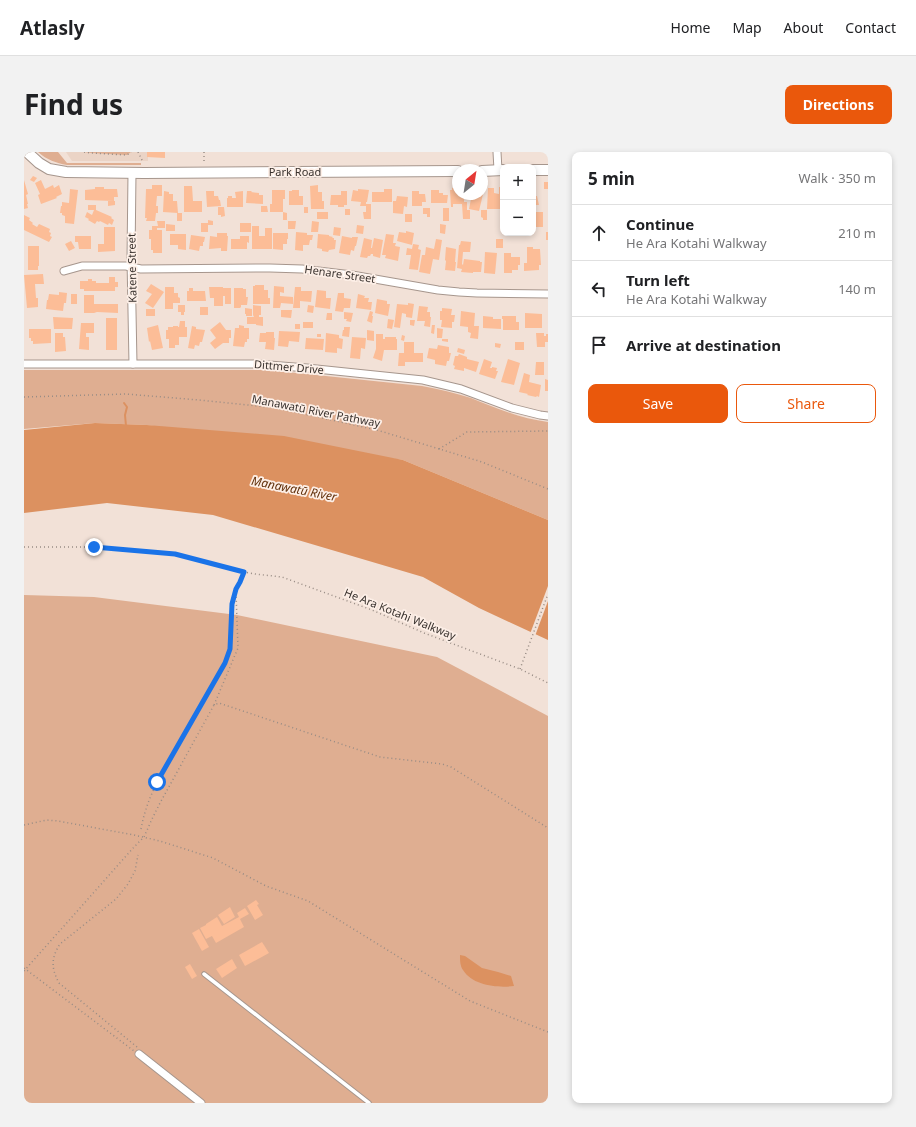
<!DOCTYPE html>
<meta charset="utf-8">
<style>
:root{--surface:#fff;--page:#f2f2f2;--text:#202124;--muted:#757577;--line:#e0e0e0;--accent:#ea580c}
body{margin:0;font-family:"Noto Sans",sans-serif;background:var(--page);color:var(--text)}
.controls{position:absolute;right:12px;top:12px;display:grid;overflow:hidden;border-radius:8px;box-shadow:0 2px 6px #0003}
.controls button{width:36px;height:36px;display:grid;place-items:center;padding:0;border:0;border-bottom:1px solid var(--line);background:var(--surface);color:var(--text);font:20px sans-serif}
.compass{position:absolute;left:428px;top:12px;width:36px;height:36px;border-radius:50%;background:var(--surface);box-shadow:0 2px 6px #0003;rotate:30deg}
.stop{position:absolute;width:12px;height:12px;margin:-9px;border:3px solid #1a73e8;border-radius:50%;background:#fff}
.stop.end{background:#1a73e8;border-color:#fff;box-shadow:0 1px 4px #0008}
.list{margin:0;padding:0;list-style:none}
h2{display:flex;justify-content:space-between;align-items:center;height:52px;margin:0;padding:0 16px;font-size:17px}
h2 small{font-size:13px;font-weight:400;color:var(--muted)}
.list li{display:grid;grid-template-columns:26px 1fr auto;gap:12px;align-items:center;box-sizing:border-box;height:56px;padding:0 16px;border-top:1px solid var(--line)}
.list b{display:block;font-size:15px;white-space:nowrap}
.list p{margin:0;font-size:13px;white-space:nowrap;color:var(--muted)}
.list em{font-size:13px;font-style:normal;color:var(--muted)}
.actions{display:flex;gap:8px;padding:12px 16px}
.actions a{flex:1;padding:9px 0;border:1px solid var(--accent);border-radius:8px;text-align:center;font-size:14px;color:var(--accent)}
.actions .main{background:var(--accent);color:#fff}
.icon{flex:none;width:22px;height:22px;fill:none;stroke:currentColor;stroke-width:2;stroke-linecap:round;stroke-linejoin:round}
.map{position:relative;flex:none;width:524px;height:951px;overflow:hidden;border-radius:8px}
header{display:flex;align-items:center;gap:24px;box-sizing:border-box;height:56px;padding:0 20px;background:var(--surface);border-bottom:1px solid var(--line)}
header strong{font-size:19px}
nav{display:flex;gap:22px;margin-inline-start:auto;font-size:14px}
.intro{display:flex;align-items:center;justify-content:space-between;box-sizing:border-box;height:96px;padding:0 24px}
h1{margin:0;font-size:28px}
.button{padding:10px 18px;border-radius:8px;background:var(--accent);color:#fff;font-size:14px;font-weight:700}
main{display:flex;gap:24px;padding:0 24px}
aside{flex:1;background:var(--surface);border-radius:8px;box-shadow:0 2px 6px #0003}
.map>svg:first-child{display:block}
</style>
<header>
<strong>Atlasly</strong>
<nav><a>Home</a><a>Map</a><a>About</a><a>Contact</a></nav>
</header>
<div class="intro"><h1>Find us</h1><a class="button">Directions</a></div>
<main>
<div class="map">
<svg width="524" height="951" viewBox="0 0 524 951">
<rect width="100%" height="100%" fill="#f2e1d7"/>
<!-- built -->
<path fill="#ebd4c6" d="M42 0H124V9H48Z"/>
<!-- green -->
<g fill="#dfae91">
<path d="M14 0H34L43 11H117V13H43C32 11 23 8 14 0Z"/>
<path d="M60 0H107L103 3 67 1Z"/>
<path d="M0 218H244L398 234C415 237 431 241 447 246 472 256 497 267 524 270V368L379 308 123 273 71 271 0 277Z"/>
<path d="M0 443 70 445 213 463 413 505 524 564V951H0Z"/>
</g>
<!-- water -->
<g fill="#dc9160">
<path d="M71 271 123 273 260 284 379 308 524 368V488L455 456 399 425 189 363 83 351 0 361V278Z"/>
<path d="M436 803 441 804 458 816 474 820 487 824 490 834C474 836 449 834 439 818 436 814 436 808 436 803Z"/>
</g>
<!-- pier -->
<path fill="#f2e1d7" d="M524 434V449L511 484 506 482Z"/>
<g fill="none" stroke-linecap="round" stroke-linejoin="round">
<!-- stream -->
<path stroke="#dc9160" stroke-width="2" d="M100 251 103 255 101 263 102 274"/>
</g>
<!-- building -->
<g fill="#fcbd97">
<path d="M123 0H141V6L123 5Z"/>
<path d="M9 24 13 26 10 30 6 28Z"/>
<path d="M0 28 4 42 2 43 4 52H3L4 56 0 57Z"/>
<path d="M17 28 21 37 29 33 30 36 35 33 38 42 32 45 33 46 17 52 14 43 16 42 11 31Z"/>
<rect x="520" y="30" width="4" height="7"/>
<path d="M128 33H138V44H133L132 54H134V61H132L131 69H122L123 66H121L122 37H128Z"/>
<path d="M294 33V40H298V49H300V57H287L286 34Z"/>
<path d="M160 34H168L169 49H178V60H160Z"/>
<path d="M71 35H80V37H93L94 45H90V49L61 48V38L71 37Z"/>
<path d="M475 35H479V57H463L464 36H470V41L475 42Z"/>
<path d="M428 36H434V42L440 43V50H443V58H446V67H439L438 52H429V55H427L426 38H428Z"/>
<path d="M46 37 54 38 50 72 41 71V64L38 63V61H36L37 54H38V50L45 51Z"/>
<path d="M334 37 345 38 343 50H342V54H336L337 50 327 49 329 38 334 39Z"/>
<path d="M360 37H368V50H348V40H360Z"/>
<path d="M248 38H261V47H259V60H246V52H248Z"/>
<path d="M268 38H275V44H279V53H265V39H268Z"/>
<path d="M407 38H415V41H419V43H424L423 51H407Z"/>
<path d="M458 38H460L455 59 445 57 448 42H458Z"/>
<path d="M140 39 145 40V42H149V49H153L154 61 139 60Z"/>
<path d="M182 39H190V44H194L195 48H196L197 54 183 55Z"/>
<path d="M219 39V55H203V46H204V44H208V46H212L211 40Z"/>
<path d="M223 39H228L227 40 235 41V43H239V52L222 51Z"/>
<path d="M317 39H323V53H320V55H314V53H306L307 43H317Z"/>
<path d="M388 39H395V42H401L402 50H398V54H388Z"/>
<path d="M509 40H510V44H513L515 53H509Z"/>
<path d="M373 44 384 45 383 55 380 54 379 62 369 61V49H372Z"/>
<path d="M84 49H91V53L84 54Z"/>
<path d="M342 52H347V67H340L339 60H342Z"/>
<path d="M64 53H72V58L88 65 87 66 90 68 88 73 85 71 84 73 76 69 75 70 73 69 71 72 64 68 65 67 61 65 63 60 68 63 70 58H64Z"/>
<path d="M237 54H243L244 60H237Z"/>
<path d="M194 55H200L201 64 197 65V63H194Z"/>
<rect x="280" y="55" width="4" height="6"/>
<path d="M399 56H406V65H403V62H399Z"/>
<rect x="419" y="56" width="6" height="13"/>
<rect x="321" y="57" width="5" height="6"/>
<path d="M457 58H463V68H459V66L457 65Z"/>
<path d="M259 60 263 61V68H259Z"/>
<rect x="293" y="60" width="11" height="7"/>
<path d="M511 60H519V75H509V62H511Z"/>
<rect x="153" y="61" width="5" height="8"/>
<rect x="381" y="62" width="7" height="8"/>
<path d="M0 63 6 66 5 68 9 71 8 72 13 75 15 72 26 77 25 80 27 81 26 84 28 85 25 90 0 78Z"/>
<path d="M184 68 189 69V73H184Z"/>
<path d="M133 69H141V76H133V78H138V101H129V98H127V87H125V78H128V74H134Z"/>
<path d="M264 69H272L271 77H264Z"/>
<path d="M288 69 295 70 294 80H287Z"/>
<rect x="177" y="71" width="7" height="9"/>
<rect x="216" y="71" width="11" height="9"/>
<path d="M142 72 151 73V79H142Z"/>
<path d="M416 72 422 73 421 82 416 81Z"/>
<path d="M333 73 340 74 339 82 332 81Z"/>
<path d="M228 74H235V84H241V76H248V97H228Z"/>
<path d="M80 75H91V99L74 100V92H80Z"/>
<path d="M310 75 317 76 316 84 309 83Z"/>
<path d="M382 79 390 81 388 93 373 89 375 80 382 81Z"/>
<path d="M272 80 283 81V83H289L288 88H286L285 93H279V99L271 98Z"/>
<rect x="522" y="80" width="2" height="8"/>
<path d="M193 81H203V84H204L203 99H197V96L185 97 186 84 193 85Z"/>
<path d="M249 81H264V87H263V92H259V98L249 97Z"/>
<path d="M146 82H162V98L154 97V93H146Z"/>
<path d="M294 82 305 83V84L309 85 308 86H310V88H312L311 97 305 98 304 100 298 99V97L293 96Z"/>
<path d="M362 82 370 83 369 91H372L371 94 376 95 374 109 361 106 362 103H358Z"/>
<path d="M167 83 181 85 180 90H179V94H176L175 99 165 97Z"/>
<path d="M51 84H67V97H55L54 90H51Z"/>
<path d="M216 84H225V91L223 90V97H207V87H216Z"/>
<path d="M318 84 328 86V85H334L332 94H331L330 99 327 98 326 103 315 101Z"/>
<path d="M340 86 348 88 347 96H348L350 86 359 88 356 106 349 104V102H347L346 104H344L343 106 336 105Z"/>
<path d="M412 87 418 88 415 108 409 107 406 122 395 120 398 103H401L402 95 410 97Z"/>
<rect x="472" y="87" width="7" height="9"/>
<path d="M47 89 51 96 45 99 41 92Z"/>
<path d="M437 89 447 90 446 100H439L438 112 439 113 440 107 456 109V110H458L457 120H449V121L437 120 438 117 433 116 435 93H436Z"/>
<path d="M389 92 395 93 394 97 397 98 394 118 385 117 387 103H382L383 96 388 97Z"/>
<path d="M4 94H15V114H14V118H4Z"/>
<path d="M422 95 432 97 431 110H432L431 119 421 118 422 109 421 108Z"/>
<path d="M503 95H509V97H516L517 113H515V118L500 119V111H503Z"/>
<path d="M461 100 473 101 471 122 460 121Z"/>
<path d="M480 101H487V105H496V113H494V118H488V121H480Z"/>
<path d="M19 122 20 132H11L12 146H14V155L3 156 0 123Z"/>
<path d="M85 125H91V130H94V135H91V139H60V137H56V129H64V127H68V129H72V131H85Z"/>
<path d="M127 132 140 140 129 156 121 151 128 142 122 139Z"/>
<path d="M231 133H240V138H244V146H246V152H229V134H231Z"/>
<path d="M250 134 260 135V141L256 140V144L269 145V152L257 151 256 156H249Z"/>
<path d="M141 135H150V141H154V145L156 146V151H149V157H141Z"/>
<path d="M185 135H199V136H207V152H201V144H199V154H190V146H186Z"/>
<path d="M271 135H277V139H288L287 150 276 149V156H269Z"/>
<path d="M165 136H169V139H181L182 149H163V139H165Z"/>
<path d="M210 136H219V137H222V145H224L223 153H217V155L216 156H210Z"/>
<path d="M293 138 302 139V146H307L306 157 291 155Z"/>
<path d="M35 140 43 141 42 151H40L39 159 22 157 23 148H24L25 142 35 143Z"/>
<path d="M314 141H320V146L327 147 326 156H320L319 160 311 159Z"/>
<rect x="47" y="142" width="6" height="10"/>
<path d="M334 142 341 144 340 146H345L344 150H348L347 158 332 156Z"/>
<path d="M60 143H70V152H94V161L73 160 70 161H60Z"/>
<path d="M353 147 363 149V152H366L364 164 351 161Z"/>
<path d="M384 151 390 152 388 166 382 165V162L378 161 376 176 370 175 373 152 384 153Z"/>
<path d="M154 153H161V160H160V163H157V160H154Z"/>
<path d="M229 153 237 154V163H235V165H239V174L232 173V172H223V165H230L229 163Z"/>
<path d="M284 153 290 154 289 161 283 160Z"/>
<path d="M395 154 404 155 403 160H406V165H407L406 175 400 174 401 169H393Z"/>
<rect x="176" y="155" width="8" height="8"/>
<path d="M221 156 228 157V164H222V162H221Z"/>
<path d="M418 156 428 157 427 163H431L430 170H428V176L417 175 418 168H416V159H418Z"/>
<rect x="122" y="157" width="9" height="7"/>
<path d="M257 158H268L267 166 257 165Z"/>
<path d="M346 159 349 160 348 164H349L348 171 343 169Z"/>
<path d="M437 159 451 161 450 174H455L454 187 446 186 447 181 444 180V175L436 174Z"/>
<path d="M320 160 329 161 327 170 322 169 323 167H320Z"/>
<path d="M303 161H308V168H302Z"/>
<path d="M501 161 518 162V176H501Z"/>
<path d="M459 164 469 165V167H477V177L459 176Z"/>
<path d="M478 164H492V170H495V178H479V167H478Z"/>
<path d="M29 165 49 166 48 177H30Z"/>
<rect x="82" y="166" width="11" height="32"/>
<path d="M364 167 370 168 368 177 363 176Z"/>
<path d="M386 168H391L390 174 386 173Z"/>
<path d="M156 169H161V175H163V185H155V193H151V196H145V187H142V178H144V175H149V174H154V175H155Z"/>
<path d="M196 170 202 178H207V186H205V191H199L191 197 186 191 192 186 186 178Z"/>
<rect x="279" y="170" width="10" height="6"/>
<path d="M57 171H70V181H62V185H65V198L55 197Z"/>
<rect x="271" y="172" width="5" height="5"/>
<path d="M134 173 139 196 128 198 126 189 125 190 123 176Z"/>
<path d="M215 173 220 174V176H225V187H223V190H221L220 195 209 194 211 176H215Z"/>
<path d="M408 173H411L410 182 407 181Z"/>
<path d="M168 174 172 175V177L181 178 178 190H176L175 194 171 193 170 197 164 196Z"/>
<path d="M320 175H326L325 185 318 184 319 178H320Z"/>
<path d="M413 176 419 177 418 186H413Z"/>
<path d="M5 177H27V191L9 192V189H7V186H5Z"/>
<path d="M343 178 350 179V189L343 188Z"/>
<path d="M255 179 276 180 275 190 265 189 264 195 254 194Z"/>
<path d="M242 180H250V186H251L250 198 241 197 242 190H235L236 181H242Z"/>
<path d="M31 181H39V185H41L42 199 31 200Z"/>
<path d="M302 181 315 183V186L319 187 318 197 313 196V201L301 200Z"/>
<path d="M512 181H520V184H522V182H524V190H521V195H513Z"/>
<rect x="293" y="182" width="4" height="3"/>
<path d="M352 182H359V187H361V185H372V187H373V198H360L358 209 349 206 352 197Z"/>
<path d="M378 183 381 184 380 189 377 188Z"/>
<path d="M328 185 342 186 341 197 337 196 336 207 326 206Z"/>
<path d="M282 186 300 187 299 198 281 197Z"/>
<path d="M418 187H424V190L418 189Z"/>
<path d="M380 190H390V201H399V210H381V214H374L375 201H380Z"/>
<rect x="491" y="190" width="9" height="8"/>
<path d="M471 191 477 192 476 196 471 195Z"/>
<path d="M414 193 425 195V201H427L425 209H423L422 214 411 212V208L403 206 405 196 413 197Z"/>
<path d="M434 196 441 198 440 202 433 200Z"/>
<path d="M435 202 443 205V207L455 210 452 220 440 216V219L430 217 431 214 429 213 431 204H434Z"/>
<path d="M460 207 468 210 466 216H468V215L473 216 472 219H474L471 227 455 222Z"/>
<path d="M484 207 496 211 490 233 477 230Z"/>
<path d="M512 210H520V223H511Z"/>
<path d="M500 221 506 223 505 230 517 233 515 245 513 244 512 245 503 243 504 242 495 240Z"/>
<path d="M521 227 524 228V239H521Z"/>
<path d="M232 748 235 752 233 753 239 763 231 768 223 754Z"/>
<path d="M206 755 211 765 200 772 194 763Z"/>
<path d="M221 756 225 762 216 767 220 775 192 791 188 784 182 787 176 776 182 773V772L193 765 198 774 215 765 213 761Z"/>
<path d="M175 777 185 795 178 799 168 781Z"/>
<path d="M238 790 245 801 221 814 215 803Z"/>
<path d="M208 807 213 816 198 826 192 817Z"/>
<path d="M166 812 173 824 168 827 161 815Z"/>
</g>
<g fill="none" stroke-linecap="round" stroke-linejoin="round">
<defs>
<path id="lane" d="M180 822 345 951"/>
<g id="street">
<path d="M473 0 474 18"/>
<path d="M108 21 107 107 109 212"/>
<path d="M40 119 58 114H102L117 117 246 116 278 117 328 123 414 138 435 140 453 141 524 142"/>
<path d="M0 212H233L283 216 399 228 437 237 488 256 516 263 524 264"/>
<path d="M115 902 177 951"/>
</g>
<g id="secondary">
<path d="M3 0 15 11 25 17 42 20 120 21 434 19"/>
<path d="M509 18H524"/>
<path d="M458 19 479 18"/>
</g>
</defs>
<!-- lane casing -->
<use href="#lane" stroke="#a6968d" stroke-width="5.5"/>
<!-- street casing -->
<use href="#street" stroke="#a6968d" stroke-width="9"/>
<!-- secondary casing -->
<use href="#secondary" stroke="#a6968d" stroke-width="12"/>
<!-- path -->
<g stroke="#988c85" stroke-width="1.5" stroke-dasharray="1 3" stroke-linecap="butt">
<path d="M60 0 67 1 103 3 107 0"/>
<path d="M114 0 119 10"/>
<path d="M180 0V12"/>
<path d="M0 245 102 242 175 248 253 256 353 278 458 310 524 337"/>
<path d="M415 297 443 280 524 279"/>
<path d="M0 395H70L151 402 220 420"/>
<path d="M496 517 524 442"/>
<path d="M190 553 214 496 212 440"/>
<path d="M0 673 23 668 34 669 110 683 136 689 189 706 242 734 284 749 446 849 524 880"/>
<path d="M117 677C120 660 126 645 133 630L201 511 206 497 209 452 212 437 216 430 220 420 231 422 258 425 348 458 400 481 496 517 524 531"/>
<path d="M0 816 110 899"/>
<path d="M0 819 111 694 120 685 128 667 136 651 190 553 195 551 356 605 418 612 427 615 524 676"/>
<path d="M113 895 35 831C27 816 27 806 36 792L92 747 104 732 111 719 114 703"/>
</g>
<!-- lane -->
<use href="#lane" stroke="#fff" stroke-width="3.5"/>
<!-- street -->
<use href="#street" stroke="#fff" stroke-width="7"/>
<!-- secondary -->
<use href="#secondary" stroke="#fff" stroke-width="10"/>
</g>
<g fill="none" stroke-linecap="round" stroke-linejoin="round">
<!-- route -->
<path stroke="#1a73e8" stroke-width="5" d="M70 395 151 402 220 420 216 430 212 437 208 452 206 497 201 511 133 630"/>
</g>
<g text-anchor="middle" stroke-width="3.5" stroke-linejoin="round" paint-order="stroke">
<!-- street labels -->
<g font-size="11" fill="#39322e" stroke="#fdefe7">
<text x="271" y="24">Park Road</text>
<text transform="translate(108 116) rotate(-91)" y="4">Katene Street</text>
<text transform="translate(316 122) rotate(8)" y="4">Henare Street</text>
<text transform="translate(265 215) rotate(5)" y="4">Dittmer Drive</text>
<text transform="translate(292 259) rotate(11)" y="4">Manawatū River Pathway</text>
<text transform="translate(376 462) rotate(22)" y="4">He Ara Kotahi Walkway</text>
</g>
<!-- water labels -->
<g font-size="12" font-style="italic" fill="#63320d" stroke="#fdefe7">
<text transform="translate(270 337) rotate(11)" y="4">Manawatū River</text>
</g>
</g>
</svg>
<div class="controls">
<button>+</button>
<button>−</button>
</div>
<svg class="compass" viewBox="-18 -18 36 36"><path d="M0-13l5 13h-10z" fill="#e53935"/><path d="M0 13l5-13h-10z" fill="#757577"/></svg>
<div class="stop" style="left:133px;top:630px"></div>
<div class="stop end" style="left:70px;top:395px"></div>
</div>
<aside>
<h2>5 min<small>Walk · 350 m</small></h2>
<ul class="list">
<li><svg class="icon" aria-label="ahead" viewBox="0 0 24 24"><path d="M12 20V5M6 11l6-6 6 6"/></svg><div><b>Continue</b><p>He Ara Kotahi Walkway</p></div><em>210 m</em></li>
<li><svg class="icon" aria-label="left" viewBox="0 0 24 24"><path d="M17 20v-9H6M10 6l-5 5 5 5"/></svg><div><b>Turn left</b><p>He Ara Kotahi Walkway</p></div><em>140 m</em></li>
<li><svg class="icon" aria-label="arrive" viewBox="0 0 24 24"><path d="M6 21V4h12l-3 4 3 4H6"/></svg><div><b>Arrive at destination</b></div></li>
</ul>
<div class="actions"><a class="main">Save</a><a>Share</a></div>
</aside>
</main>
